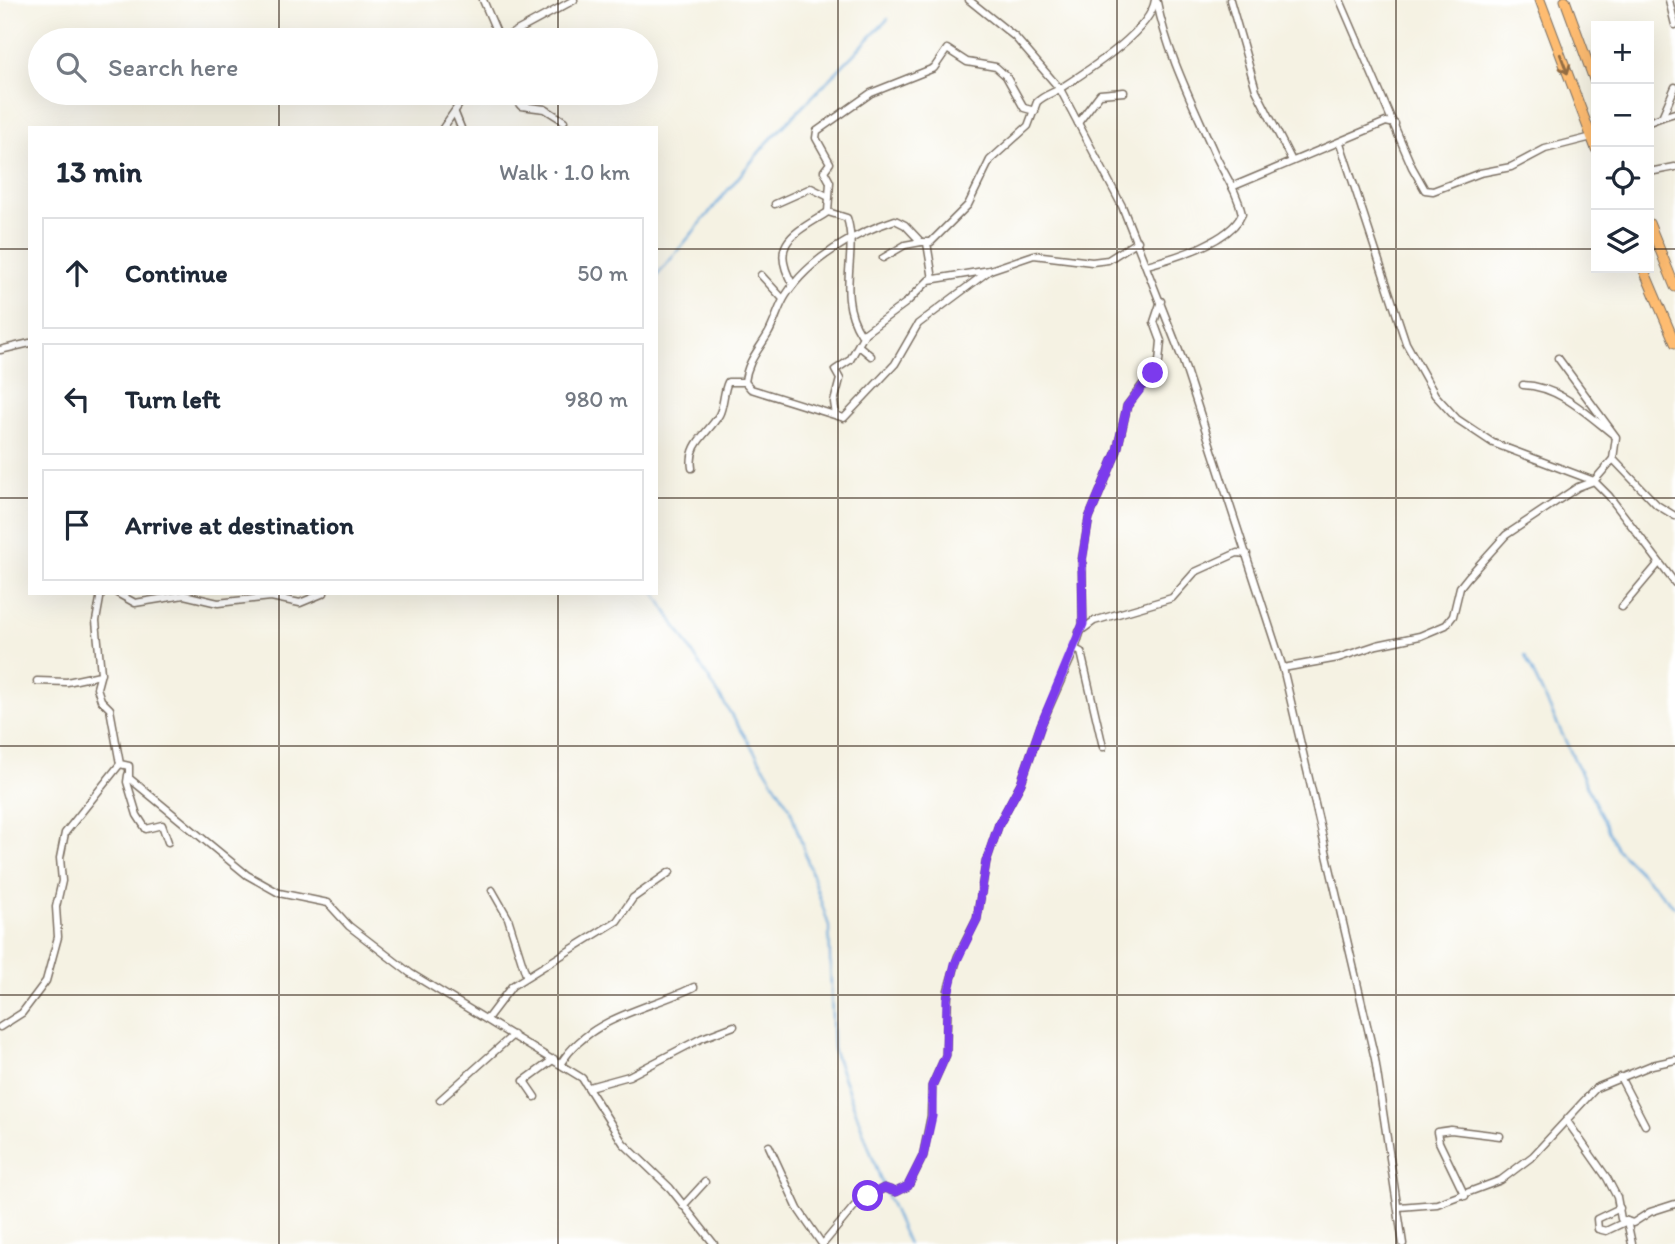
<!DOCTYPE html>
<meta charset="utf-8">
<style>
:root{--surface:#fff;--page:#f2f2f3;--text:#1f2937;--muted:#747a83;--line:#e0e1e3}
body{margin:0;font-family:Itim,sans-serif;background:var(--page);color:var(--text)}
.controls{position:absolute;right:21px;top:21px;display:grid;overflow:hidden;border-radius:0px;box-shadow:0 7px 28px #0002}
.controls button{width:63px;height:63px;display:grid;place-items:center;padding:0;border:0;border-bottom:2px solid var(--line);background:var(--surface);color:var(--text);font:35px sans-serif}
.stop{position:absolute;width:21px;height:21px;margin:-16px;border:5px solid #7c3aed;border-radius:50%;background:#fff}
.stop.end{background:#7c3aed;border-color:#fff;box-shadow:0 2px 7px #0008}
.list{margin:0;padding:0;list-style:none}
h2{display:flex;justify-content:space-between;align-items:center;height:91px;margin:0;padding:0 28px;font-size:30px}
h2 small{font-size:23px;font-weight:400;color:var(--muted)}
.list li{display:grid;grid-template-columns:46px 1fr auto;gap:21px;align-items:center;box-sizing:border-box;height:112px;margin:0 14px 14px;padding:0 14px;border:2px solid var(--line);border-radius:0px}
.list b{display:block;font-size:26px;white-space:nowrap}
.list em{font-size:23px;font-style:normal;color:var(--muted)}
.icon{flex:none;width:38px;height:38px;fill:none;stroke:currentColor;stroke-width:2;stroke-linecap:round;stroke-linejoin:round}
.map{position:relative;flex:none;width:1675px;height:1244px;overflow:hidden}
.search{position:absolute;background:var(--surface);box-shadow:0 7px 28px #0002;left:28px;top:28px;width:630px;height:77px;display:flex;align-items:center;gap:18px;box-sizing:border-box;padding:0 24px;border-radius:38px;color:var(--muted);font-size:26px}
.panel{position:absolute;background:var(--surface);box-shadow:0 7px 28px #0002;left:28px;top:126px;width:630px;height:469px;border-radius:0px}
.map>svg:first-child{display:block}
</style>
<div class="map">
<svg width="1675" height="1244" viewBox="0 0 1675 1244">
<rect width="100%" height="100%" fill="#fff"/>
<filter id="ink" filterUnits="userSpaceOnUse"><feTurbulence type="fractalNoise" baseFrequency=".0143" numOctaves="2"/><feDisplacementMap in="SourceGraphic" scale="14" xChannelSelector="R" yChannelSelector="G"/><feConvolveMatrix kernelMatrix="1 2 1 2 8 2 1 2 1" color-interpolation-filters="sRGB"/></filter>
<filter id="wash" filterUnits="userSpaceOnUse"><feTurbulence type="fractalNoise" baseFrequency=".00686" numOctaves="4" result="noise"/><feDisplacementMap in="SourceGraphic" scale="28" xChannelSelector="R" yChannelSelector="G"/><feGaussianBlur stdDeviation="1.57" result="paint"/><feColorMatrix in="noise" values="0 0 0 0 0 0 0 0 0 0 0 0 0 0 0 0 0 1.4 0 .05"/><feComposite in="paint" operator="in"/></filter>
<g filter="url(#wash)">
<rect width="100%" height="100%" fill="#f5f2e3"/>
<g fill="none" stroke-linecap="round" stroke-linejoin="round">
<!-- stream -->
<g stroke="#67a6da" stroke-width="2">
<path d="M656 277 766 144 888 19"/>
<path d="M655 593 790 808 829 926 833 1049 883 1186"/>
<path d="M1525 656 1617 849 1675 907"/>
<path d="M885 1191 908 1244"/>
</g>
</g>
</g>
<g filter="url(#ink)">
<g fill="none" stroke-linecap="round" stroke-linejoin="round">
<defs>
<g id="minor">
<path d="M483 0 500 40"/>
<path d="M969 0 1015 37 1060 89 1122 206 1183 361 1283 668 1375 1059 1403 1244"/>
<path d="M1230 0 1256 90 1292 161"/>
<path d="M1340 0 1412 167 1425 190 1433 191 1480 173 1511 167 1545 149 1596 136"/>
<path d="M1669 0 1675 25"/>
<path d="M500 40 574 0"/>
<path d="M510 93 521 106 545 109 564 121"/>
<path d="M455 113 461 128"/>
<path d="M1662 117 1675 113"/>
<path d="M1649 122 1662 117 1675 87"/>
<path d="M1078 123 1100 94 1124 92"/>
<path d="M443 128 467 93"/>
<path d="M1340 143 1406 343 1435 395 1457 419 1493 443 1594 481 1609 496 1675 583"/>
<path d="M1649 172 1675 167"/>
<path d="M1234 186 1386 122 1395 124"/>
<path d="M775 204 811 188 829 197"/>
<path d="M927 243 933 279"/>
<path d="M883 258 905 245 921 242"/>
<path d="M1147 265C1174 258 1231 241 1242 214 1237 190 1223 173 1213 150 1192 102 1167 53 1157 2"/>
<path d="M761 275 783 299"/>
<path d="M793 285C768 242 795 233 828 212"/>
<path d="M865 333 861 334C835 294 859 255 847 218L828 212 830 182 824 171 830 163 816 138 817 131 871 93 934 68 947 49 967 62 996 67 1006 76 1024 108 1035 111"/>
<path d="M859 346 871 356"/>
<path d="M0 350 30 343"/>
<path d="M745 382C747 362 758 351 768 334 775 322 778 307 786 295 809 259 855 233 895 220L905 225 921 242H931L968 205 990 160 1028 126 1037 102C1044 95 1053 93 1061 88 1087 71 1151 31 1155 0"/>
<path d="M1523 385C1559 386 1588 415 1615 436"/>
<path d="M836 415 834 402 840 379 835 370 850 360 865 333 907 302 929 280 990 270 1034 255 1092 262 1108 260 1138 241"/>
<path d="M1613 459 1657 505 1675 516"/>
<path d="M692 468C688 443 708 434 719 415 724 406 723 392 728 382H745L751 389 844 418 895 364 918 324 990 270"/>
<path d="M101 593 96 621 101 673 97 688 101 700 110 709 120 764 129 766V778L247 875 279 893 328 903 349 926 410 973 582 1078 623 1143 670 1188 714 1244"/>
<path d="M117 593 135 603 184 595 218 603 271 597 300 603 324 593"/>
<path d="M1622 607 1659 563"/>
<path d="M1079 632 1094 621 1172 598 1195 572 1237 553 1247 554"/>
<path d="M1075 649 1081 652 1103 747"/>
<path d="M1283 668 1338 658 1377 645 1420 636 1446 625 1453 616 1460 587 1468 577 1506 535 1578 487 1594 481 1613 459 1616 437 1558 358"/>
<path d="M37 681 67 682 100 675"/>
<path d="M128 775 127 782 137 815 146 829 162 825 168 842"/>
<path d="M492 890 508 918 526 975"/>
<path d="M487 1019 512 986 617 921 633 898 670 872"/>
<path d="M0 1027 22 1013 46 981 58 937 56 907 62 881 60 858 65 833 120 764"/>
<path d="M561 1063C591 1016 649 1009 694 987"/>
<path d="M1620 1077 1645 1125"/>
<path d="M589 1087 629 1076 702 1038 734 1026"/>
<path d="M535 1097 524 1081 554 1059"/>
<path d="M440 1100 513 1035"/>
<path d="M1567 1121 1607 1178 1617 1197 1621 1219 1627 1221 1632 1244"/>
<path d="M769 1146 798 1209 822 1244"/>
<path d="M1465 1196 1439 1142 1437 1132 1451 1130 1500 1136"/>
<path d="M683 1206 705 1182"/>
<path d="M1399 1207 1437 1204 1501 1180 1533 1156 1596 1088 1652 1065 1675 1060"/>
<path d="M1620 1208 1597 1219 1598 1229 1606 1231 1627 1221 1633 1223 1650 1212 1675 1204"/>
<path d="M823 1244 857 1203 884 1188 896 1192 908 1186 923 1156 931 1116 932 1086 946 1055 948 990 958 956 977 919 986 862 999 824 1021 783 1041 725 1075 649 1083 624 1082 560 1089 518 1117 451 1127 406 1159 362 1161 341 1154 322 1161 301"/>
</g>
<g id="highway">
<path d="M1540 0 1596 149"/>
<path d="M1565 0 1596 85"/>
<path d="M1649 223 1675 287"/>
<path d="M1643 268 1675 343"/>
</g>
</defs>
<!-- minor casing -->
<use href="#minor" stroke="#7c7063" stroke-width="9"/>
<!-- highway casing -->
<use href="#highway" stroke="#7c7063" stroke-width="11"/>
<!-- minor -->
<use href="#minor" stroke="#fff" stroke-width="6"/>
<!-- highway -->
<use href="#highway" stroke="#febc71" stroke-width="9"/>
</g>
<!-- one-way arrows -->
<defs><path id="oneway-shaft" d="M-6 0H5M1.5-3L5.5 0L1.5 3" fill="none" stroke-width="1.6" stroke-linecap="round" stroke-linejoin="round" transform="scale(1.75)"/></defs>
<use stroke="#936c43" href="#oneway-shaft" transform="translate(1564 64) rotate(69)"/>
</g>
<g fill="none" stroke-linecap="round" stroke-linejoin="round" filter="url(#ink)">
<!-- route -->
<path stroke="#7c3aed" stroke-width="9" d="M868 1196 884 1188 896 1192 908 1186 923 1156 932 1116V1086L946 1055 947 999 955 964 977 919 986 862 999 824 1021 783 1041 725 1083 624 1082 561 1089 518 1117 451 1127 406 1153 373"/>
</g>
<!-- grid -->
<path fill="none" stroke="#3b2a1e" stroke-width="2" stroke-opacity="0.55" d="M279 0V40M558 0V40M838 0V1244M1117 0V1244M1396 0V1244M279 93V128M558 93V128M0 249H30M656 249H1596M1649 249H1675M0 498H30M656 498H1675M279 593V1244M558 593V1244M0 746H1675M0 995H1675"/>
</svg>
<div class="controls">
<button>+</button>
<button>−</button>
<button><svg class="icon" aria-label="locate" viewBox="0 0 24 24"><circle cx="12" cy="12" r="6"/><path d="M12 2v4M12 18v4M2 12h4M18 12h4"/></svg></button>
<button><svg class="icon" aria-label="layers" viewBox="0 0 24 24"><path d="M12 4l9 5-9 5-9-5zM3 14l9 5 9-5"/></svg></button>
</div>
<div class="stop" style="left:868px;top:1196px"></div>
<div class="stop end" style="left:1153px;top:373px"></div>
<div class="search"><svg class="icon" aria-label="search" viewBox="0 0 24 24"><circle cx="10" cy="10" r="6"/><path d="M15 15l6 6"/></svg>Search here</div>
<section class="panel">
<h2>13 min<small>Walk · 1.0 km</small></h2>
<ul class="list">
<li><svg class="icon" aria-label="ahead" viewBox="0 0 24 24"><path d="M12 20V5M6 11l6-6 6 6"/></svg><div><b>Continue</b></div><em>50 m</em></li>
<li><svg class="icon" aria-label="left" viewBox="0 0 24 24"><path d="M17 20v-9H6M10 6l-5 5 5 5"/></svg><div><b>Turn left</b></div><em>980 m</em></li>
<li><svg class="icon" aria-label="arrive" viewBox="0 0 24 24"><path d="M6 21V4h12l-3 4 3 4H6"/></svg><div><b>Arrive at destination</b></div></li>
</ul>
</section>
</div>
